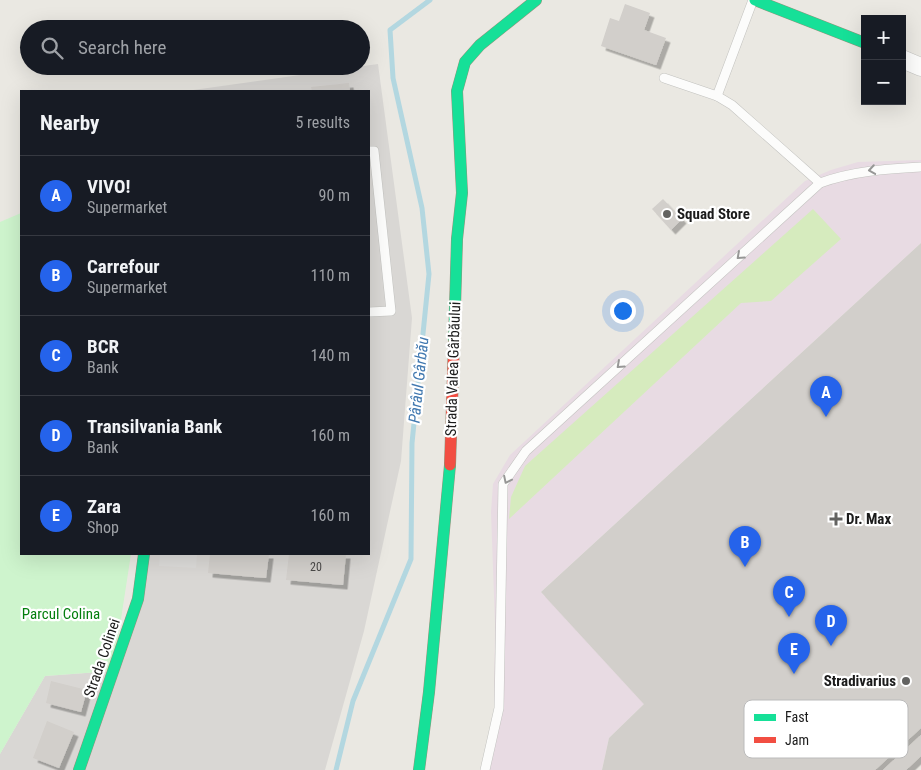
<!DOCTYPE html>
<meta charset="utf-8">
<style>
:root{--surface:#171b24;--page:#242831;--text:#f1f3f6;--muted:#9ea1a6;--line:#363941;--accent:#2563eb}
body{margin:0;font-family:"Roboto Condensed",sans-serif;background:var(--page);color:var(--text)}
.controls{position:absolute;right:15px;top:15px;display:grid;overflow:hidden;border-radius:0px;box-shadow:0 5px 20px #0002}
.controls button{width:45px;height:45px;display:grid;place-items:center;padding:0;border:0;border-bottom:1px solid var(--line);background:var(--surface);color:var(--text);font:25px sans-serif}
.you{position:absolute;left:622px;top:310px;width:18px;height:18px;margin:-12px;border:4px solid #fff;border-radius:50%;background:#1a73e8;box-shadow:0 0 0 8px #1a73e833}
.badge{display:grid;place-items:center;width:32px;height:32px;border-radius:50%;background:var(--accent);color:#fff;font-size:16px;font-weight:700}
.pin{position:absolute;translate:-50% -41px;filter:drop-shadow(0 1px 2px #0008)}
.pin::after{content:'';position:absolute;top:26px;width:18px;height:15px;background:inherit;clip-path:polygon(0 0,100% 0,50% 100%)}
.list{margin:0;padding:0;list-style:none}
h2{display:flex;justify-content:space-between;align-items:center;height:65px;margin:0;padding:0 20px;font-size:21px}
h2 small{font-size:16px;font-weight:400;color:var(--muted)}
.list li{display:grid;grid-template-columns:32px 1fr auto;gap:15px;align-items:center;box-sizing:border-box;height:80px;padding:0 20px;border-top:1px solid var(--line)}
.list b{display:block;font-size:19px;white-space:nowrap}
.list p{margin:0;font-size:16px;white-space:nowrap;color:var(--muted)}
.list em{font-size:16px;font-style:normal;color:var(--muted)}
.icon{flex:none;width:28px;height:28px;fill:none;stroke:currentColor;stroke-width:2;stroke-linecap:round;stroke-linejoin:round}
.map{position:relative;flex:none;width:921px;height:770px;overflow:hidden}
.search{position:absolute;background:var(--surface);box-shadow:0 5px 20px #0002;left:20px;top:20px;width:350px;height:55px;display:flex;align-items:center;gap:12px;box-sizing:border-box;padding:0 18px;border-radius:28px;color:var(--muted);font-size:19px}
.panel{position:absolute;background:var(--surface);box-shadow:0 5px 20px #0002;left:20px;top:90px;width:350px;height:465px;border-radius:0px}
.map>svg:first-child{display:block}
</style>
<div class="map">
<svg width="921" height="770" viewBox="0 0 921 770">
<defs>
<filter id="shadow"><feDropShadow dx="4.5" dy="4.5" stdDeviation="0" flood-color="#0004"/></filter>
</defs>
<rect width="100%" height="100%" fill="#eae8e2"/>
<!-- residential -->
<path fill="#d9d7d4" d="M378 64 412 318 401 461 364 631 325 770H0V754L45 676 113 671 144 554H369V91H186Z"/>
<!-- industrial -->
<path fill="#e8dbe3" d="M921 160V243L541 592 644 704 609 738 602 770H481L494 711 495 624 491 512 493 484 510 455 805 181 831 170 858 162Z"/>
<!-- grass -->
<path fill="#d6ebbe" d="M813 209 841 239 771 301 741 303 509 519 511 497 525 466Z"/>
<!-- park -->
<path fill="#cef4cd" d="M21 213V554H131L113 671 45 676 0 754V222Z"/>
<!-- parking -->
<path fill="#dcdbd9" d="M160 554H197L196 568 159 566Z"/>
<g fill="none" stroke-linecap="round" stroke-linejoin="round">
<!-- stream -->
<path stroke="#b3d7e0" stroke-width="5" d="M336 770 353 701 411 559 412 443 429 274 422 208 393 78 390 30 430 0"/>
</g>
<!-- building -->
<g fill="#d2cfcb" filter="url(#shadow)">
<path d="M625 4 650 13 644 30 666 38 656 65 601 46 610 18 619 21Z"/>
<path d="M349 83 350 91H312L311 87Z"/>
<path d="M663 199 682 219 671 230 652 209Z"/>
<path d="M921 243V728L875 770H602L609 738 644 704 541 592Z"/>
<path d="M210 554H269L266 578 208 573Z"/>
<path d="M289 554H346L343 585 286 580Z"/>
<path d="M51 681 87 690 81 712 46 703Z"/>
<path d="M47 721 74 732 59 768 33 758Z"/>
<path d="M921 735V756L906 770H883Z"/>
</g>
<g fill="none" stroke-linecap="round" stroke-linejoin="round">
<defs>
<g id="lane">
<path d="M664 78 717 96 732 105 820 183"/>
<path d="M717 96 753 0"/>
<path d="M369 151H374L391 311 369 312"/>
<path d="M485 770 499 708 503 484 526 451 820 183C853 171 886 169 921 167"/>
</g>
<path id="street" d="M902 59 921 67"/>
<g id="fast">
<path d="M755 0 865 43"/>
<path d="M454 342 457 239 462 193 457 91 465 62 480 45 536 0"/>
<path d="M79 770 138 599 144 554"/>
<path d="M419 770 429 692 450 465"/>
</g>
<path id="jam" d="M450 465 454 342"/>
</defs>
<!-- lane casing -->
<use href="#lane" stroke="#c2c2bf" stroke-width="10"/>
<!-- street casing -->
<use href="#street" stroke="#c2c2bf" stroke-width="19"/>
<!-- fast casing -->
<use href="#fast" stroke="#92937b" stroke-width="12"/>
<!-- jam casing -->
<use href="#jam" stroke="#92937b" stroke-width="12"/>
<!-- lane -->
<use href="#lane" stroke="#fcfcfb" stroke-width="9"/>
<!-- street -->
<use href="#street" stroke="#fcfcfb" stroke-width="18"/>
<!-- fast -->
<use href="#fast" stroke="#16e098" stroke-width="11"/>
<!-- jam -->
<use href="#jam" stroke="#f24e42" stroke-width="11"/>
</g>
<!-- one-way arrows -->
<defs><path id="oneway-chevron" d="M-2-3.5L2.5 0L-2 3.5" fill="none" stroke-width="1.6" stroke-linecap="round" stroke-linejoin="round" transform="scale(1.25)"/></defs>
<g stroke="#979796">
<use href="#oneway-chevron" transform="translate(872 170) rotate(171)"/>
<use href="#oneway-chevron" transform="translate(740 256) rotate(138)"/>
<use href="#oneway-chevron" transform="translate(620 365) rotate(138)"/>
<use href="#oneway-chevron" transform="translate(507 480) rotate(116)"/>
</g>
<!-- markers -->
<g fill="#636361" stroke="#fff" stroke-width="2">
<circle cx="667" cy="214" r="5"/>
<path d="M833.5 511.5h5v5h5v5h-5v5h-5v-5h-5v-5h5z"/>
<circle cx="906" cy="681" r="5"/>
</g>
<g text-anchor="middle" stroke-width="4.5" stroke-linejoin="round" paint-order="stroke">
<!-- number labels -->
<g font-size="12" fill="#4a4948">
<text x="316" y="571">20</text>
</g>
<!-- poi labels -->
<g font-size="15" font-weight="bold" fill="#1b1b1b" stroke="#fff" text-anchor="start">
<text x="677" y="219">Squad Store</text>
<text x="846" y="524">Dr. Max</text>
<text x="896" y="686" text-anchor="end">Stradivarius</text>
</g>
<!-- street labels -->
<g font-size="15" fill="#1b1b1b" stroke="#fff">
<text transform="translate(453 369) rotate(-88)" y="5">Strada Valea Gârbăului</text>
<text transform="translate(102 658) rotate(-71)" y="5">Strada Colinei</text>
</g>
<!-- park labels -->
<g font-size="15" fill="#037f0d" stroke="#fff">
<text x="61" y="619">Parcul Colina</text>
</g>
<!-- water labels -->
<g font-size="16" font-style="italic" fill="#4279b0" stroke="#fff">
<text transform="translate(418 380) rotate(-84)" y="6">Pârâul Gârbău</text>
</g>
</g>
<!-- legend -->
<rect x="744" y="700" width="164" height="58" rx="8" fill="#fff" stroke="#bbb" stroke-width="1"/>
<rect x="754" y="714" width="22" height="7" fill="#16e098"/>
<rect x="754" y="737" width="22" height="6" fill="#f24e42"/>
<g font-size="14" fill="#1b1b1b">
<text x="785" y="722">Fast</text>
<text x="785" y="745">Jam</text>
</g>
</svg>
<div class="controls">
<button>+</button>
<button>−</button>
</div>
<div class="you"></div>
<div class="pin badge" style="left:826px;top:417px">A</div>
<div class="pin badge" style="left:745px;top:567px">B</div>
<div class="pin badge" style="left:789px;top:617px">C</div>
<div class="pin badge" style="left:831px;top:646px">D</div>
<div class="pin badge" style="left:794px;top:674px">E</div>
<div class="search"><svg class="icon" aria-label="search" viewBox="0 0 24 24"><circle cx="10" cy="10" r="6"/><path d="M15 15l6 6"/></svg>Search here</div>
<section class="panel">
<h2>Nearby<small>5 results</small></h2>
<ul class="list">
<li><span class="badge">A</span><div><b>VIVO!</b><p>Supermarket</p></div><em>90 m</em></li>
<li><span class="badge">B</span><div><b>Carrefour</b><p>Supermarket</p></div><em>110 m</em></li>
<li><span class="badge">C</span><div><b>BCR</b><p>Bank</p></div><em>140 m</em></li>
<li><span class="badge">D</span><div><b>Transilvania Bank</b><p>Bank</p></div><em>160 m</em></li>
<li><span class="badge">E</span><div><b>Zara</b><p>Shop</p></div><em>160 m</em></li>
</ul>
</section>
</div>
